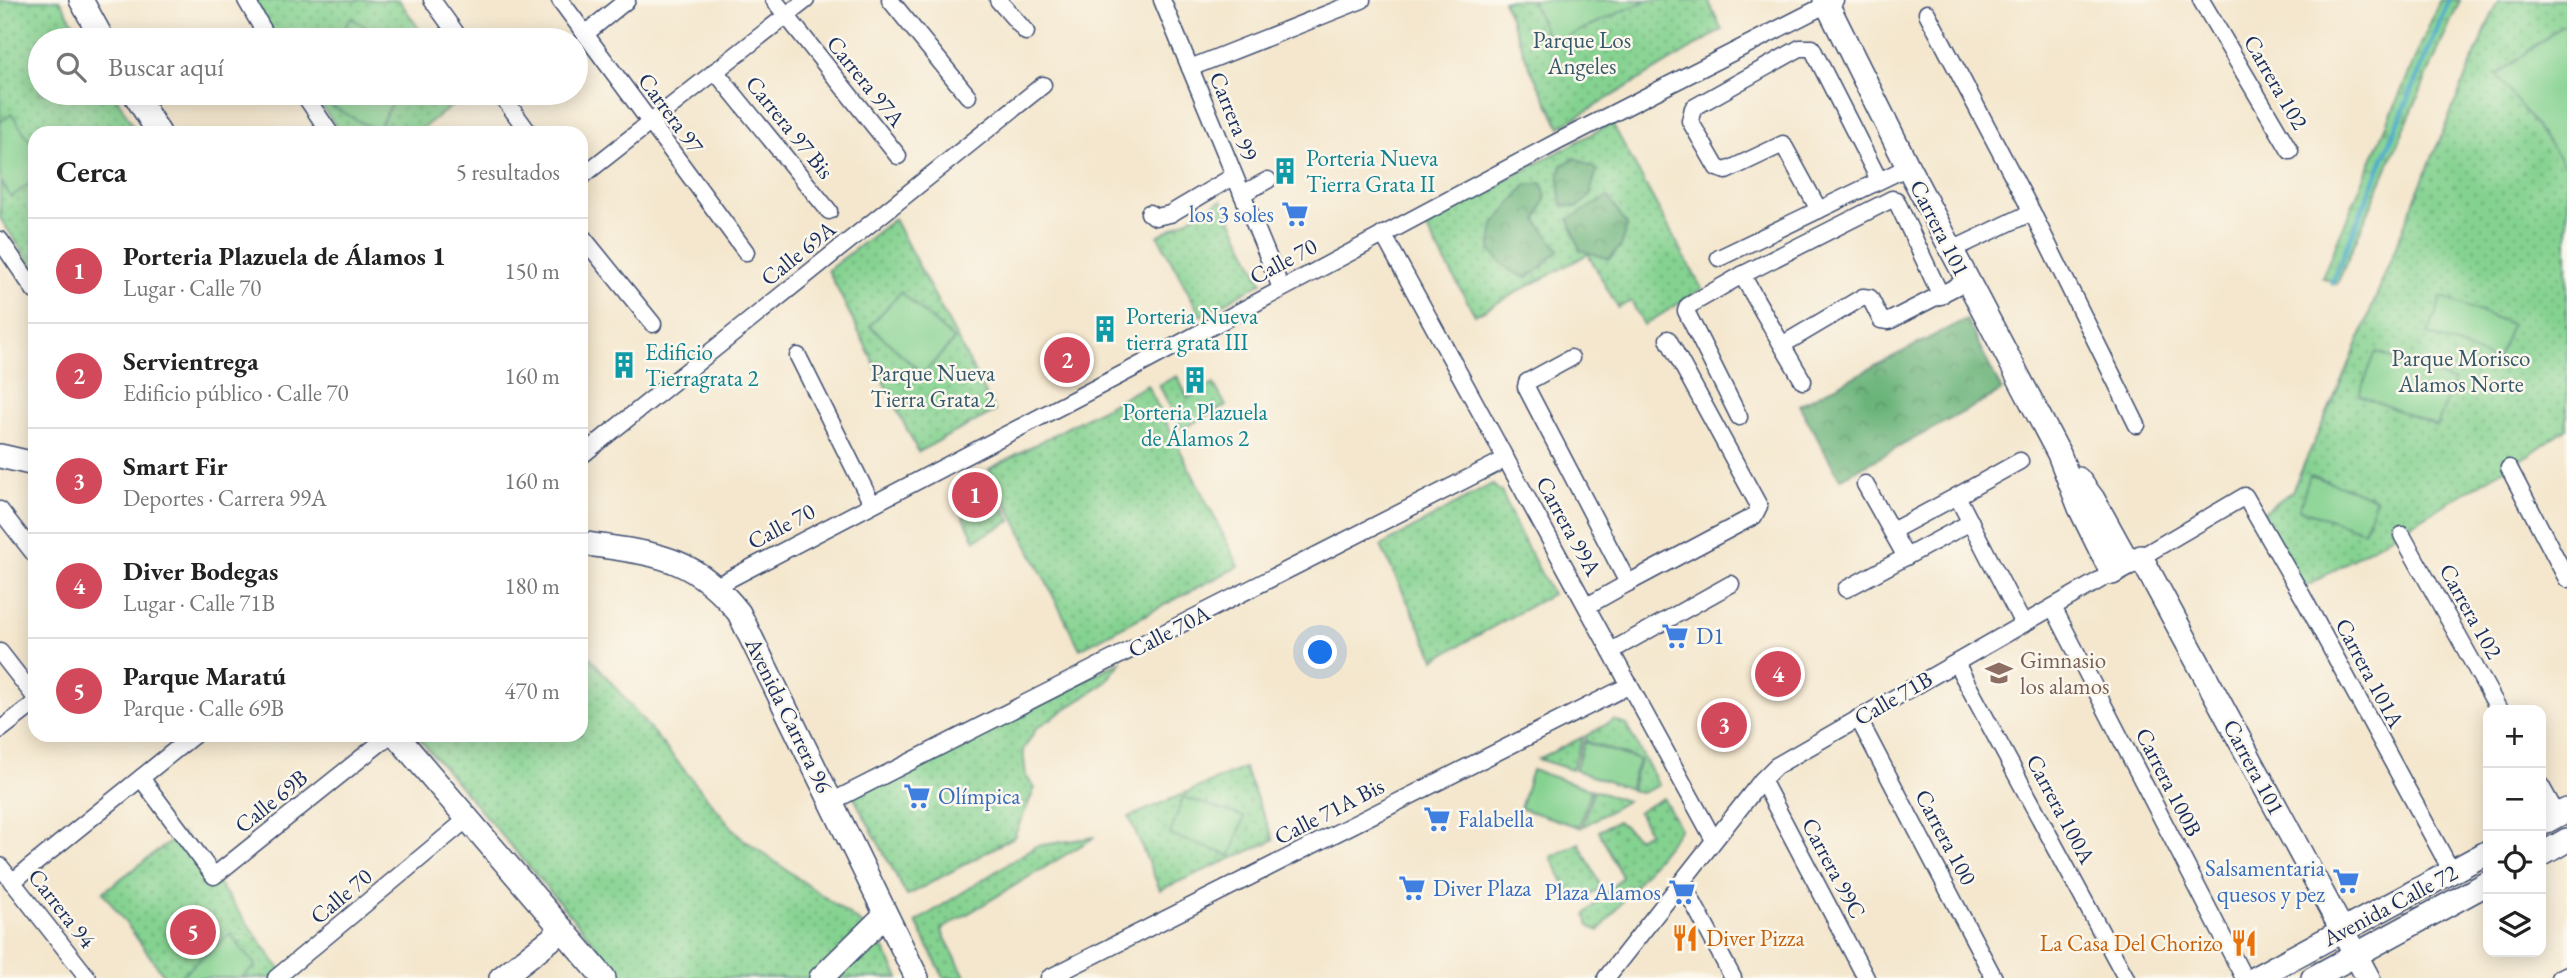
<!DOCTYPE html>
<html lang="es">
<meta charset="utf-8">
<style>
:root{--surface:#fff;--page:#f6f6f6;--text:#222;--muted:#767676;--line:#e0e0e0;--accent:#d1495b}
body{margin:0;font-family:"EB Garamond",serif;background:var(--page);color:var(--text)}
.controls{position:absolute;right:21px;bottom:21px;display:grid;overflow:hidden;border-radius:14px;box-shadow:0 4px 18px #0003}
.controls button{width:63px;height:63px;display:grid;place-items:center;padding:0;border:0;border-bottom:2px solid var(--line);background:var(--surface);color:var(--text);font:35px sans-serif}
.you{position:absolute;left:1321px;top:653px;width:24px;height:24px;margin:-18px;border:5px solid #fff;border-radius:50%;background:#1a73e8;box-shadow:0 0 0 10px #1a73e833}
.badge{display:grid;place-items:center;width:46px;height:46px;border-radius:50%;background:var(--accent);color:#fff;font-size:23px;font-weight:700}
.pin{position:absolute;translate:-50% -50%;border:4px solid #fff;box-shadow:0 2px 7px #0006}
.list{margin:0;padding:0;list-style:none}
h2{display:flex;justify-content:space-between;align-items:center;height:91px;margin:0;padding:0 28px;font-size:30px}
h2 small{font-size:23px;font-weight:400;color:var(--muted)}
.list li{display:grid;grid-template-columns:46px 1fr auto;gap:21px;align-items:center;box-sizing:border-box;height:105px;padding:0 28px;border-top:2px solid var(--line)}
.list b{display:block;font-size:26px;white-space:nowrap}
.list p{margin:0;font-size:23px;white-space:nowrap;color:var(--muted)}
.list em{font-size:23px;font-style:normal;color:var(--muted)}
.icon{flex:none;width:38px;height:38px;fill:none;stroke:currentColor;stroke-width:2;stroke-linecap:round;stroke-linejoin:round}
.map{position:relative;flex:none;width:2567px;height:978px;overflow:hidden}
.search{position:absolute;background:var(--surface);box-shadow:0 4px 18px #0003;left:28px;top:28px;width:560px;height:77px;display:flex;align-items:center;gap:18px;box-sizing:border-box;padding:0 24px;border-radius:38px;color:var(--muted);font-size:26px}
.panel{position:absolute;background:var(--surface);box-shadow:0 4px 18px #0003;left:28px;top:126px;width:560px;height:616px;border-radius:21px}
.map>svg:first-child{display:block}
</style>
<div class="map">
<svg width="2567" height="978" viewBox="0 0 2567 978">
<defs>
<pattern id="grass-dots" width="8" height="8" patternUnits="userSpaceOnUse" patternTransform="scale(1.75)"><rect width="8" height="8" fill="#84d290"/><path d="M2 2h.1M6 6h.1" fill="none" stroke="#6bab79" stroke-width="1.8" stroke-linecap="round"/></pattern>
<pattern id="forest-crowns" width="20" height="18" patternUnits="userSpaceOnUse" patternTransform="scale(1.75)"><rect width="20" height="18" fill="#6bb47a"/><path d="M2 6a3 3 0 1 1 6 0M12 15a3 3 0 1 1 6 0" fill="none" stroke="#579367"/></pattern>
<pattern id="wetland-marsh" width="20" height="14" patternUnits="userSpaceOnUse" patternTransform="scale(1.75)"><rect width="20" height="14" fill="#84d290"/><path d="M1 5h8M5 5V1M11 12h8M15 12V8" fill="none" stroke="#6bab79"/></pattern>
</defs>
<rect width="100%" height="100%" fill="#fbf7ec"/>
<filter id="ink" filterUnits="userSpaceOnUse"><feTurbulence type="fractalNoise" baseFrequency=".0143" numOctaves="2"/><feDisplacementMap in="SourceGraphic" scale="14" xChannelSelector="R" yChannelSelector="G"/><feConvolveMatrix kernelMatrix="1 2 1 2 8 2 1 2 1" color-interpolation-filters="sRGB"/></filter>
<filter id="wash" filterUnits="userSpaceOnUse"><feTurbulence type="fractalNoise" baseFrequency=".00686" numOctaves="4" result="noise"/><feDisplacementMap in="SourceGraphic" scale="28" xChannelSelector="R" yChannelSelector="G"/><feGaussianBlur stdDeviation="1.57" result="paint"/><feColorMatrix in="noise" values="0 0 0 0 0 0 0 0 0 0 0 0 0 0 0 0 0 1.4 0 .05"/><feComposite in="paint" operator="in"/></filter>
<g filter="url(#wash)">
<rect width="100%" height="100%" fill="#f4e7ce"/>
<!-- grass -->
<g fill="url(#grass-dots)" stroke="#508077" stroke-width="2">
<path d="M0 0H60L83 40H40V93H114L137 133H35V270L0 218Z"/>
<path d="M254 0H399L427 40H275Z"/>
<path d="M1503 0H1708L1722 30 1560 127 1530 68Z"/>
<path d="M2498 0H2567V428L2530 454 2302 589 2261 514 2292 491 2351 360 2416 196Z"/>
<path d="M312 93H464L466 96 415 133H341Z"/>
<path d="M1612 123 1702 289 1644 325 1631 301 1618 308 1588 254 1475 315 1424 224Z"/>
<path d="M1222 200 1262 282 1201 316 1158 236Z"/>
<path d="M894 219 995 411 918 452 828 270Z"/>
<path d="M1177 376 1188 398 1214 384 1226 406 1182 429 1159 385Z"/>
<path d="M1147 385 1239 566 1080 649 989 469Z"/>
<path d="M1492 484 1502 493 1516 526 1552 594 1435 659 1381 546Z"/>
<path d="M999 498 1011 521 975 540 963 516Z"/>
<path d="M581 646 739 836 876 934 899 978H624L416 735H581Z"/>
<path d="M1122 661 1104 684 1037 728 1023 750 1026 776 1035 788 1014 837 907 896 852 794Z"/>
<path d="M1614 720 1626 725 1659 785 1642 793 1631 790 1640 760 1585 741 1586 736Z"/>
<path d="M1583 737 1572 770 1538 759Z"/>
<path d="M1244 768 1274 840 1160 890 1129 817Z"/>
<path d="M1593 790 1626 801 1582 827Z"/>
<path d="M1663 798 1680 829 1599 931 1589 926 1586 914 1622 877 1599 831 1618 821 1638 838 1649 832 1638 812Z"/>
<path d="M182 833 283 973 276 978H166L103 892Z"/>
<path d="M1095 837 941 930 966 978H944L916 922 1036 846Z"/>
<path d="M1579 843 1602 888 1574 902 1551 857Z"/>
</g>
<!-- forest -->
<g fill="url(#forest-crowns)" stroke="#43726c" stroke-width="2">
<path d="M1576 158 1597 170 1589 197 1578 207 1562 205 1559 180 1562 165Z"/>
<path d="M1542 183 1546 196 1537 221 1559 250 1540 269 1527 278 1510 271 1490 251 1494 225 1526 185Z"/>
<path d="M1608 197 1627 225 1621 246 1609 259 1580 250 1569 219Z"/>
<path d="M1966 319 2002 391 1840 479 1799 405Z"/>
</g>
<!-- wetland -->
<path fill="url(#wetland-marsh)" stroke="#508077" stroke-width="2" d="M2440 0H2460L2337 284 2322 277Z"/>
<!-- pitch -->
<g fill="#84d290" stroke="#508077" stroke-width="2">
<path d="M1531 0H1647L1551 44Z"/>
<path d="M351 18 388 40H337Z"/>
<path d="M2567 22V168L2497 75Z"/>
<path d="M329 93H378L393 101 377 131 324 102Z"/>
<path d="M12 114 35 149V180L11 197 0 180V122Z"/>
<path d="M901 292 954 340 923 374 870 326Z"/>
<path d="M2442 297 2511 324 2497 361 2428 334Z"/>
<path d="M2376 352 2454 382 2437 426 2359 395Z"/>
<path d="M2310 475 2376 498 2364 531 2299 509Z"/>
<path d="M1584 742 1639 760 1629 789 1575 770Z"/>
<path d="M1532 770 1591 789 1579 827 1520 808Z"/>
<path d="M1183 797 1244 817 1231 856 1170 835Z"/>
<path d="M230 934 256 966 241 978H178Z"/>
</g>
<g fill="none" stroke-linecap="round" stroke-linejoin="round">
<!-- stream -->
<path stroke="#48abc7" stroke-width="5" d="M2332 283 2449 0"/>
</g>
</g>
<g filter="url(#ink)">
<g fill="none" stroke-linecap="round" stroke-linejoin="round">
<defs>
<g id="street">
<path d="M246 0 269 40"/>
<path d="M432 0 461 40"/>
<path d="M560 0 746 252"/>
<path d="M774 0 898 156"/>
<path d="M890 0 968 96"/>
<path d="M998 0 1026 32"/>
<path d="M1162 0 1281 288"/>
<path d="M2201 0 2290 151"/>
<path d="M1927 13 2032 212"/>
<path d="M585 34 627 0"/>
<path d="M1190 68 1362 0"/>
<path d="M715 71 829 211"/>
<path d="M303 93 330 133"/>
<path d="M500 93 529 133"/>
<path d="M581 177 806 0"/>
<path d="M1242 194 1268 180"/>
<path d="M1819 210 1783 144 1726 171 1717 168 1690 121 1693 108 1800 48H1812L1879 180"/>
<path d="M1149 213 1156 217 1170 214 1234 176"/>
<path d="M1383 234 1714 840"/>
<path d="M581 235 653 324"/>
<path d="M0 240 35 291"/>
<path d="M1952 250 2032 212 2137 425"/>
<path d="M1719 258 1908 167"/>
<path d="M1742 275 1782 345"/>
<path d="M798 356 872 504"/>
<path d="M1571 358 1527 382 1526 387 1628 583 1587 606"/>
<path d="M1803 381 1782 345 1863 297 1870 298 1881 320 1889 321 1967 281"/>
<path d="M1739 417 1686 311 1688 306 1742 275 1892 199 1896 200 1941 296"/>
<path d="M581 456 1043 85"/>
<path d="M2020 461 1957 496 2023 624"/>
<path d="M2509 468 2567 579"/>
<path d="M1865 484 1906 557"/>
<path d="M0 510 35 555"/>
<path d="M1892 531 1957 496"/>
<path d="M2402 535 2499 710"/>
<path d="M2141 557 2245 496 2303 597 2452 872"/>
<path d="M1628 583 1754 516 1759 506 1668 339"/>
<path d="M716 586 1132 369 1557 142 1835 0"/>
<path d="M1846 589 1971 522"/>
<path d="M2053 607 2244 978"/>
<path d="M1611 651 1731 584"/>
<path d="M0 652 35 697"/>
<path d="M1956 663 2126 978"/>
<path d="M1858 718 1994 978"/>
<path d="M0 730 35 703"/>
<path d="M141 778 214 876 390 735"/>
<path d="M1762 780 1866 978"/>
<path d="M2541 786 2557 815"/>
<path d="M831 802 1506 459"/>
<path d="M0 866 88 978"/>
<path d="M12 882 194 735"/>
<path d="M1682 882 1733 978"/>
<path d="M276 978 466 820"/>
<path d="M1049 978 1630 685"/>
<path d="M1606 978 1762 780 1776 766 2112 573"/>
<path d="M2559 978 2567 974"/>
</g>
<g id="secondary">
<path d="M81 0 103 40"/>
<path d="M1825 0 1908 167 2059 454 2080 508 2112 573 2141 557 2368 978"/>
<path d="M134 93 159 133"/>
<path d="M0 456 35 464"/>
<path d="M2078 479 2093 499 2129 564"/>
<path d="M581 543C651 554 692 553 739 613L917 978"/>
<path d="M396 735 604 978"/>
<path d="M2541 824 2567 810"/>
<path d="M2541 855 2567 840"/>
<path d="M501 978 563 930"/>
<path d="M821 978 885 915"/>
<path d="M2255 978 2488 852"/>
<path d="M2313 978 2488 883"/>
</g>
</defs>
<!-- street casing -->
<use href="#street" stroke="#3c4b6f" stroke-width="19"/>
<!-- secondary casing -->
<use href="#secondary" stroke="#3c4b6f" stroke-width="26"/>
<!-- street -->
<use href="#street" stroke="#fff" stroke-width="16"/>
<!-- secondary -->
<use href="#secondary" stroke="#fff" stroke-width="23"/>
</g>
</g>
<!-- icons -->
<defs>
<symbol id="building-bare" viewBox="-9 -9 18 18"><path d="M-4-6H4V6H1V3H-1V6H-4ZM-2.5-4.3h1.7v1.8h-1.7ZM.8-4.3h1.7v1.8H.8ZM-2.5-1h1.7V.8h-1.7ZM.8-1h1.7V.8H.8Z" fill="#0f9aa8" stroke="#fbf7ec" stroke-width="2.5" paint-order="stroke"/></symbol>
<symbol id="supermarket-bare" viewBox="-9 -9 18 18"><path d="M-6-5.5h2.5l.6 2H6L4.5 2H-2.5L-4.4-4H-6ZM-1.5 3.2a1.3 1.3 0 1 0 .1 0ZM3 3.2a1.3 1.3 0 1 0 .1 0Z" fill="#3f7fe0" stroke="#fbf7ec" stroke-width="2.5" paint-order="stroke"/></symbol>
<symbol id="school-bare" viewBox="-9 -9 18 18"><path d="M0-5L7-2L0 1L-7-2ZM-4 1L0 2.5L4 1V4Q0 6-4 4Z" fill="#8d6e63" stroke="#fbf7ec" stroke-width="2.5" paint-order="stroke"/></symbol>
<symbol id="restaurant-bare" viewBox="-9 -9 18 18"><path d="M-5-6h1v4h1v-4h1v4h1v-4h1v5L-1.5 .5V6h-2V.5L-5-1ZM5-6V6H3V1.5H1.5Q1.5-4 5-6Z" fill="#e8710a" stroke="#fbf7ec" stroke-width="2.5" paint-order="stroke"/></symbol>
</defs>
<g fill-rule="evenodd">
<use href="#building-bare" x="1266" y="152" width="38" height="38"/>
<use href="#supermarket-bare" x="1276" y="195" width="38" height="38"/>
<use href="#building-bare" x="1086" y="310" width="38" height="38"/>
<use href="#building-bare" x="605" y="346" width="38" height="38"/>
<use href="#building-bare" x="1176" y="361" width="38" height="38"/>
<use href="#supermarket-bare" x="1656" y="617" width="38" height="38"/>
<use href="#school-bare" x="1980" y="654" width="38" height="38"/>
<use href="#supermarket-bare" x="898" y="777" width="38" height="38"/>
<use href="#supermarket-bare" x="1418" y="800" width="38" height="38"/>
<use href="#supermarket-bare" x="2327" y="862" width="38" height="38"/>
<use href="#supermarket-bare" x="1393" y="869" width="38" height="38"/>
<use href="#supermarket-bare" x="1663" y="873" width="38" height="38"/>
<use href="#restaurant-bare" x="1666" y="919" width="38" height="38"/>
<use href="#restaurant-bare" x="2225" y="924" width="38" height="38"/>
</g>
<g text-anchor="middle" stroke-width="5" stroke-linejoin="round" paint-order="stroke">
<!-- park labels -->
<g font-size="23" fill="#35586a" stroke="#fbf7ec">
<text x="1582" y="48">Parque Los<tspan x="1582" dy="26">Angeles</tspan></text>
<text x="2461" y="366">Parque Morisco<tspan x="2461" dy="26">Alamos Norte</tspan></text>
<text x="933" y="381">Parque Nueva<tspan x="933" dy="26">Tierra Grata 2</tspan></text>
</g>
<!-- street labels -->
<g font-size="23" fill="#1b2f5e" stroke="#fbf7ec">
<text transform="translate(866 81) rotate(51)" y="8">Carrera 97A</text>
<text transform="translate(2276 82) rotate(60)" y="8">Carrera 102</text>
<text transform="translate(671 113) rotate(54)" y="8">Carrera 97</text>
<text transform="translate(1234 116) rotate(68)" y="8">Carrera 99</text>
<text transform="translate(790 127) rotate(51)" y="8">Carrera 97 Bis</text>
<text transform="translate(1940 228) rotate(63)" y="8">Carrera 101</text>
<text transform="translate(798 253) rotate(-39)" y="8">Calle 69A</text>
<text transform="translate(1283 261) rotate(-28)" y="8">Calle 70</text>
<text transform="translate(781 526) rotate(-28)" y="8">Calle 70</text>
<text transform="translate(1569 526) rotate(61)" y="8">Carrera 99A</text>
<text transform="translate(2471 611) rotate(61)" y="8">Carrera 102</text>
<text transform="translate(1169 631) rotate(-27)" y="8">Calle 70A</text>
<text transform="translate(2370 673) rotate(62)" y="8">Carrera 101A</text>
<text transform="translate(1893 698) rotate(-30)" y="8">Calle 71B</text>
<text transform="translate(789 715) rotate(64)" y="8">Avenida Carrera 96</text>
<text transform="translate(2254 767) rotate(62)" y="8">Carrera 101</text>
<text transform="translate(2169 782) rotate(63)" y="8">Carrera 100B</text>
<text transform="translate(271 801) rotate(-39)" y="8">Calle 69B</text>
<text transform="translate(2061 809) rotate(62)" y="8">Carrera 100A</text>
<text transform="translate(1329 811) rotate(-27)" y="8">Calle 71A Bis</text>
<text transform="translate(1946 837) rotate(62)" y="8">Carrera 100</text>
<text transform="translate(1834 868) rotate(62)" y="8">Carrera 99C</text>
<text transform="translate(341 896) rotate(-40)" y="8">Calle 70</text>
<text transform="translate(2390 905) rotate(-28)" y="8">Avenida Calle 72</text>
<text transform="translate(62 908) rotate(52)" y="8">Carrera 94</text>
</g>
<!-- culture labels -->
<g font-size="23" fill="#0d838f" stroke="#fbf7ec" text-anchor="start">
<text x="1306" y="166">Porteria Nueva<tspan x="1306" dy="26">Tierra Grata II</tspan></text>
<text x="1126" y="324">Porteria Nueva<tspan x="1126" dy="26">tierra grata III</tspan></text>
<text x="645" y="360">Edificio<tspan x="645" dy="26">Tierragrata 2</tspan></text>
<text x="1195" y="420" text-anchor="middle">Porteria Plazuela<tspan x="1195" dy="26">de Álamos 2</tspan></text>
</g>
<!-- shop labels -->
<g font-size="23" fill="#366cbe" stroke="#fbf7ec" text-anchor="start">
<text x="1274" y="222" text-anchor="end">los 3 soles</text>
<text x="1696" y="644">D1</text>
<text x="938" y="804">Olímpica</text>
<text x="1458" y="827">Falabella</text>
<text x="2325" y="876" text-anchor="end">Salsamentaria<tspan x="2325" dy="26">quesos y pez</tspan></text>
<text x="1433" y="896">Diver Plaza</text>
<text x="1661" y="900" text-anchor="end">Plaza Alamos</text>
</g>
<!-- education labels -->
<g font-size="23" fill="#785e54" stroke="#fbf7ec" text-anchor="start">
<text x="2020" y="668">Gimnasio<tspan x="2020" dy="26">los alamos</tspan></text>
</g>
<!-- food labels -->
<g font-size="23" fill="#c56008" stroke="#fbf7ec" text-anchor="start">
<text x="1706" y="946">Diver Pizza</text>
<text x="2223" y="951" text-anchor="end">La Casa Del Chorizo</text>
</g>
</g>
</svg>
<div class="controls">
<button>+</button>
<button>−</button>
<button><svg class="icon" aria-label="locate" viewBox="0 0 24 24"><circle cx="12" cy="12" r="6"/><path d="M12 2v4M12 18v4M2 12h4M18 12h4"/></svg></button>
<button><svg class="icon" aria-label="layers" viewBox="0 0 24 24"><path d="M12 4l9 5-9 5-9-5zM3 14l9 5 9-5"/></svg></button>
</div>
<div class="you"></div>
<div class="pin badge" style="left:975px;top:495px">1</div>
<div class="pin badge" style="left:1067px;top:360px">2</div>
<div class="pin badge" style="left:1724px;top:725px">3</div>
<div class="pin badge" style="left:1778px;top:674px">4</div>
<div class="pin badge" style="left:193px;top:932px">5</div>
<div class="search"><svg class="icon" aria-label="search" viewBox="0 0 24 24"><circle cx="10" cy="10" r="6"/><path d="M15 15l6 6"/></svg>Buscar aquí</div>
<section class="panel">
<h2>Cerca<small>5 resultados</small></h2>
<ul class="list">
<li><span class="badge">1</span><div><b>Porteria Plazuela de Álamos 1</b><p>Lugar · Calle 70</p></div><em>150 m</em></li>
<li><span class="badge">2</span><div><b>Servientrega</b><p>Edificio público · Calle 70</p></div><em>160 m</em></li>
<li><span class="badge">3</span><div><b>Smart Fir</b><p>Deportes · Carrera 99A</p></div><em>160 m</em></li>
<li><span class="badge">4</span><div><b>Diver Bodegas</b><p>Lugar · Calle 71B</p></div><em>180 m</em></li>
<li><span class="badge">5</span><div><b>Parque Maratú</b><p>Parque · Calle 69B</p></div><em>470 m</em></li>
</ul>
</section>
</div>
